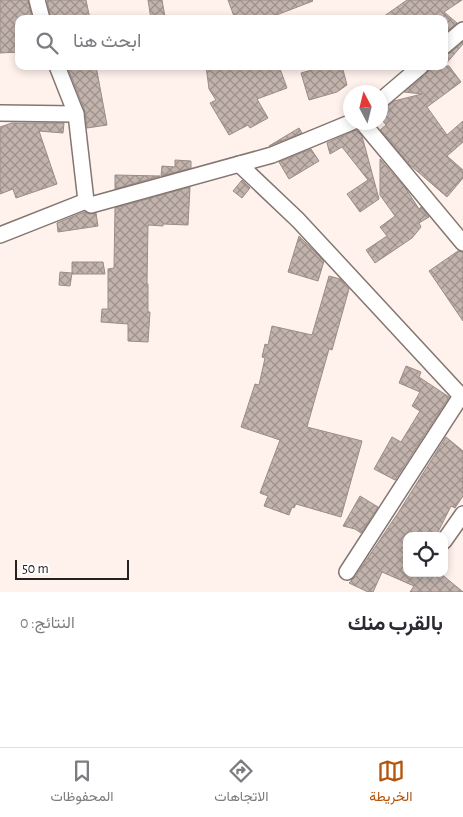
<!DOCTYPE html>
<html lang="ar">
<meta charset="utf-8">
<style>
:root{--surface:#fff;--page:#f7f7f7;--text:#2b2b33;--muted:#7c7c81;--line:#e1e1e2;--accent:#b45309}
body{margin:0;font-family:"Alegreya Sans",Vazirmatn,sans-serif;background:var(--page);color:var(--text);direction:rtl}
.controls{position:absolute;right:15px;bottom:15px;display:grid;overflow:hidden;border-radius:10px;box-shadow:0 2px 8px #0003}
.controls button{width:45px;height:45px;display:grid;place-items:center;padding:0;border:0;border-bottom:1px solid var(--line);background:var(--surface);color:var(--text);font:25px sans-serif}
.compass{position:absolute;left:343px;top:85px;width:45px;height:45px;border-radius:50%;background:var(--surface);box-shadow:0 2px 8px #0003;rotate:353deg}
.scale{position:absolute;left:15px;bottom:12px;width:114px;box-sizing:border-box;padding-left:5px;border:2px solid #27211f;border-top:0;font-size:14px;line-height:18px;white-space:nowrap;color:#27211f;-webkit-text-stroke:4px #fff;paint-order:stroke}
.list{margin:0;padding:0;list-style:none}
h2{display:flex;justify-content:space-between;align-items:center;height:65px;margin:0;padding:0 20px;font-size:21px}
h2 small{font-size:16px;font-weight:400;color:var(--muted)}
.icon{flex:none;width:28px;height:28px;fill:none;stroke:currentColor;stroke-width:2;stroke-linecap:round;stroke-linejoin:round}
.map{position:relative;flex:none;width:463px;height:592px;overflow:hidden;direction:ltr}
.search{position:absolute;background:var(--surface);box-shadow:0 2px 8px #0003;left:15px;right:15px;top:15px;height:55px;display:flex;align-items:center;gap:12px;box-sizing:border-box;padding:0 18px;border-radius:10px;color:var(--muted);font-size:19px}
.sheet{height:155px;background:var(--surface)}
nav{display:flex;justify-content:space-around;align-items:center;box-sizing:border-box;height:70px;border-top:1px solid var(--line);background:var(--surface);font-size:14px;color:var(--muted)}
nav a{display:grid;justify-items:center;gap:2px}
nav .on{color:var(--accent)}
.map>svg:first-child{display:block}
</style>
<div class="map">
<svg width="463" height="592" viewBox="0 0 463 592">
<defs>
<pattern id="building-cross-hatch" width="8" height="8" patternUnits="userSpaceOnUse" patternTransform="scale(1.25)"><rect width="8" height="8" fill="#c2b3ad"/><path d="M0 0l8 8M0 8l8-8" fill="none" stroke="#9e918c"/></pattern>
</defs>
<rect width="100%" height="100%" fill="#fff2ed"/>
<!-- building -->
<g fill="url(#building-cross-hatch)" stroke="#9b8c87">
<path d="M0 0H28L32 19H19V52L0 53Z"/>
<path d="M47 0H86L90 19H51Z"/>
<path d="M148 0H162L165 17 151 19Z"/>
<path d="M228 0H312L313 1 266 19H235Z"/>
<path d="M407 0H462L444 12 457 23 444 34V19H380Z"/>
<path d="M463 42V44L444 66V55L450 53Z"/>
<path d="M67 66H96L107 125 87 128 85 111Z"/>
<path d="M206 66H279L287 88 257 99 268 118 250 128 248 125 229 135 210 103 216 100 209 89Z"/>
<path d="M326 66H342L347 85 337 92 309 100 301 73Z"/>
<path d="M430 66H449L461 82 427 107 447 135 463 121V142L447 156 463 170V178L447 197 410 165 380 130 386 125 380 117V110L386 108 394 101 422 94 404 92 427 73Z"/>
<path d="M12 123H64L63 133 39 131 57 184 16 198 13 189 0 194V127Z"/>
<path d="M299 128 302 133 269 146Z"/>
<path d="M356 130 362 136 379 199 360 212 347 194 368 180 342 147 330 154 327 143Z"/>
<path d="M311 149 319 161 289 179 279 162Z"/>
<path d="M380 159 406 189 419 209 421 207 429 217 419 223 421 227 412 238 375 263 366 250 387 236 380 227 395 216 380 195Z"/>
<path d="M175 160 191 161V168L161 176 162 166 175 167Z"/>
<path d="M115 175 160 176 115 189Z"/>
<path d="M242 180 250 188 242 198 233 191Z"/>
<path d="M190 187 188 225 163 224V226L148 225 147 284H148V312H150L148 342 128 341V324L101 322 102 309H108V269L114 268 115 208Z"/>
<path d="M84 212 90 214 96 213 98 226 58 232 57 223Z"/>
<path d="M299 236 324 261 318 281 288 272Z"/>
<path d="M458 251 463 252V321L429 271Z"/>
<path d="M72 262H103L105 274H72Z"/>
<path d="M60 272 72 273 70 286 59 285Z"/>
<path d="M329 276 340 279 349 289 332 350 329 349 307 427 362 441 341 517 296 504 294 508 292 507 289 515 264 506 268 496 260 493 280 440 241 427 255 384 259 385 265 358 262 357 265 344 268 345 272 326 312 335Z"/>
<path d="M406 366 421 372 419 377 449 397 395 480 374 469 392 437 401 442 420 411 412 406 420 392 399 383Z"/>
<path d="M446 437 463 451V496L455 508 451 506 436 536H407V573H440L463 592H410L414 586 382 572 373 592H368L349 583 355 577 398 513Z"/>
<path d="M360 496 378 507 361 533 355 529 343 526Z"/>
</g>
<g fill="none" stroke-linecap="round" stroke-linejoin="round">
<defs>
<g id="minor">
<path d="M37 0 42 19"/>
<path d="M444 46 463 30"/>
<path d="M57 66 76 114 86 201"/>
<path d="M380 101 421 66"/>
<path d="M0 113 76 114"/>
<path d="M362 122 463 243"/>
<path d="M239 164 298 220 463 398"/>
<path d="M0 235 86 201 91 205 272 155 352 122"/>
<path d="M444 541 463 514"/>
<path d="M347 572 461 396"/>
</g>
</defs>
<!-- minor casing -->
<use href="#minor" stroke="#847671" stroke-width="18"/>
<!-- minor -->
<use href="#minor" stroke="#fff" stroke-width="15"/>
</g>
</svg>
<div class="controls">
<button><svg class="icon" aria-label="locate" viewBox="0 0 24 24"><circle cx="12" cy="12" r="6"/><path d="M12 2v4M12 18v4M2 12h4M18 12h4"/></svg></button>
</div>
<svg class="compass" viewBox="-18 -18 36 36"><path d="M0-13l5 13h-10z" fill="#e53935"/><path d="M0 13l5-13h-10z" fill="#7c7c81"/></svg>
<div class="scale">50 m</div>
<div class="search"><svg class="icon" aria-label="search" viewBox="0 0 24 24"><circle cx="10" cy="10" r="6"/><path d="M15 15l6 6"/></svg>ابحث هنا</div>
</div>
<section class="sheet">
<h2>بالقرب منك<small>النتائج: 0</small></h2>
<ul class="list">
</ul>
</section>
<nav>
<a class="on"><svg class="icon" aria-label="map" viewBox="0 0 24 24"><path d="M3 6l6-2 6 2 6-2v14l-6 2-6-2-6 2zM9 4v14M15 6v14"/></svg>الخريطة</a>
<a><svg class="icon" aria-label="directions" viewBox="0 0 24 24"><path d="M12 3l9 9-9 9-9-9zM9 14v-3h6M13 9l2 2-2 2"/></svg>الاتجاهات</a>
<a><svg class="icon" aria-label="saved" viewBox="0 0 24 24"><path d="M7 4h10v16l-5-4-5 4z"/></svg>المحفوظات</a>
</nav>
